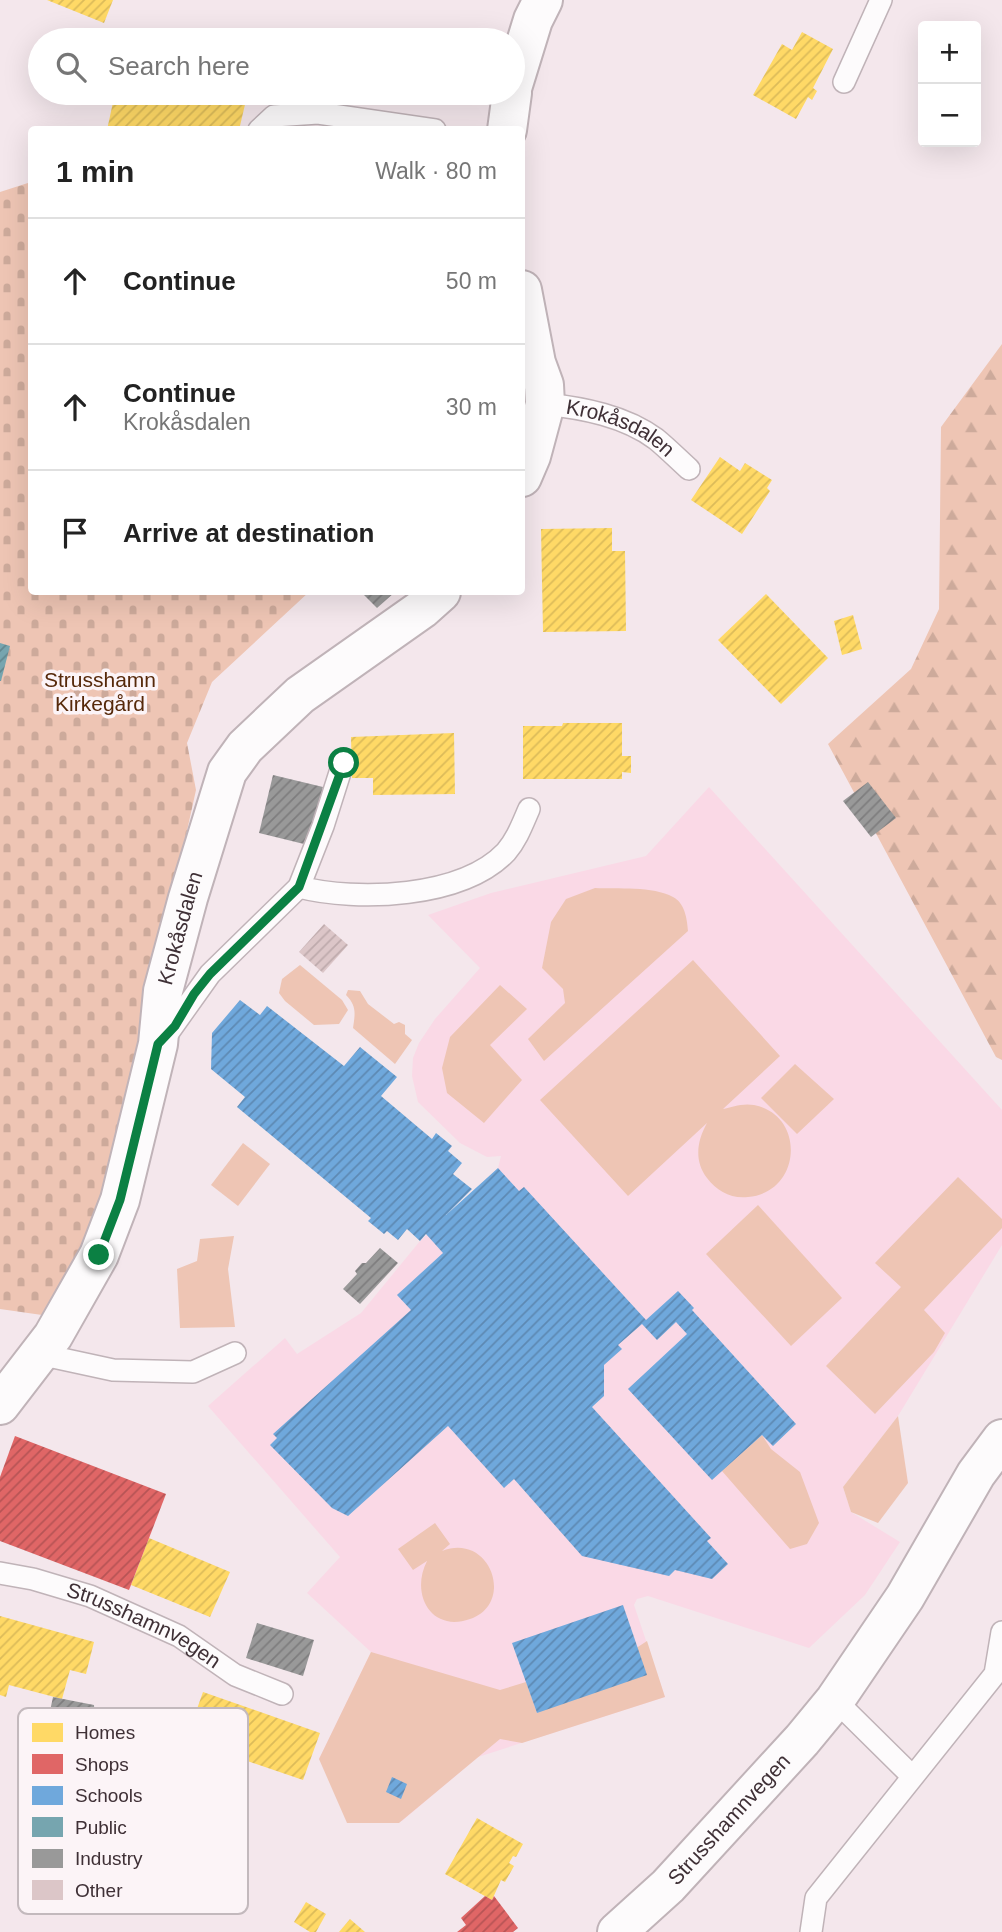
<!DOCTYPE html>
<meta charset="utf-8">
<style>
:root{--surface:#fff;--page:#f2f2f2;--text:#222;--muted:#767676;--line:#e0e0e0}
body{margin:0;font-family:Arial,sans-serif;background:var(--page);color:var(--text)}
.controls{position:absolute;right:21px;top:21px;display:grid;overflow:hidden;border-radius:7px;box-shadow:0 7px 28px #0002}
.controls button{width:63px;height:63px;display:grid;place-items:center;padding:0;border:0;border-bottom:2px solid var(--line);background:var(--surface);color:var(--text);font:35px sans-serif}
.stop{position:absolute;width:21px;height:21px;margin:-16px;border:5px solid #0b8043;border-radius:50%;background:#fff}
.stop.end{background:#0b8043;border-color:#fff;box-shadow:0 2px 7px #0008}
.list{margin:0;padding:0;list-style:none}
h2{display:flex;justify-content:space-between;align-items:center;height:91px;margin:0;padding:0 28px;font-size:30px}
h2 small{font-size:23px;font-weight:400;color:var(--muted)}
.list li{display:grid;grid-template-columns:46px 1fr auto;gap:21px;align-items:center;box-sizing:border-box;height:126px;padding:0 28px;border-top:2px solid var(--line)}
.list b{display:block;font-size:26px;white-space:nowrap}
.list p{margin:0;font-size:23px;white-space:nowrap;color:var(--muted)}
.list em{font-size:23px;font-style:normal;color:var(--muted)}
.icon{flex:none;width:38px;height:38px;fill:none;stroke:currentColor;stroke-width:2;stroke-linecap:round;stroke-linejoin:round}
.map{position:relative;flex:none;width:1002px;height:1932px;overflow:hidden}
.search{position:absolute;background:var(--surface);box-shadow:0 7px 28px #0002;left:28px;top:28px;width:497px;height:77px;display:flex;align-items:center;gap:18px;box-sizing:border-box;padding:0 24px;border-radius:38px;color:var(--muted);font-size:26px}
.panel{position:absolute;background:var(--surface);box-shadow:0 7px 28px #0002;left:28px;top:126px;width:497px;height:469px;border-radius:7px}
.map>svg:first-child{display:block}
</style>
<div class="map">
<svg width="1002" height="1932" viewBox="0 0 1002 1932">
<defs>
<pattern id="forest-firs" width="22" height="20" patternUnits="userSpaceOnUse" patternTransform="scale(1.75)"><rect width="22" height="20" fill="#eec5b4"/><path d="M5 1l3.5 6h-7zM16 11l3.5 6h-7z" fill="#cdaa9b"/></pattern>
<pattern id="cemetery-stones" width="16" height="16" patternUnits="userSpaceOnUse" patternTransform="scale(1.75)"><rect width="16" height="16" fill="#eec5b4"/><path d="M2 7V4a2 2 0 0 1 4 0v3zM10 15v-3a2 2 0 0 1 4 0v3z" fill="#cdaa9b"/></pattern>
<pattern id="homes-hatch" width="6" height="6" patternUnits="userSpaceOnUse" patternTransform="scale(1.75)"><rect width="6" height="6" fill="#ffd966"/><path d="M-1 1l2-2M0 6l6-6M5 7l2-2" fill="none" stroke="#dcbb59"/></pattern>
<pattern id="shops-hatch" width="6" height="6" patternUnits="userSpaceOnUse" patternTransform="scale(1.75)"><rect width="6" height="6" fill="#e06666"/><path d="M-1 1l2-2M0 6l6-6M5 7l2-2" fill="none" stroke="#b75455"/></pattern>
<pattern id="schools-hatch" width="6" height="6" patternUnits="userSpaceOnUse" patternTransform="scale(1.75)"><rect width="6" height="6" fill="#6fa8dc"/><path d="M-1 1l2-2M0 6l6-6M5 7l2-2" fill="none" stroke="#5d89b3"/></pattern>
<pattern id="public-hatch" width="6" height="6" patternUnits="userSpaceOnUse" patternTransform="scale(1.75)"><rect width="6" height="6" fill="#76a5af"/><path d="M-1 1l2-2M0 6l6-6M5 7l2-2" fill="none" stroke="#62878f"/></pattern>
<pattern id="industry-hatch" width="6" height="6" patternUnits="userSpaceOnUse" patternTransform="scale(1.75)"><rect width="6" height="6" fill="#999"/><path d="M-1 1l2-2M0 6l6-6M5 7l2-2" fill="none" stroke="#7e7d7e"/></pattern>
<pattern id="building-hatch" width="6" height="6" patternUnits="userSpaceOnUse" patternTransform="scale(1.75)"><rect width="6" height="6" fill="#dcc6c8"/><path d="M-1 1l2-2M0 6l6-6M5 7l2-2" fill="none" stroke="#beaaac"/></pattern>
</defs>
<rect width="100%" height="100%" fill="#f4e7ec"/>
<!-- built -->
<path fill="#fad9e6" d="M709 787 1002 1110V1245L898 1416 843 1487 851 1512 900 1542 865 1595 809 1648 648 1596 637 1599 634 1605 665 1697 478 1757 402 1821 319 1759 371 1652 307 1593 340 1557 208 1406 285 1338 297 1354 361 1313 420 1241 498 1168 501 1156 487 1157 460 1143 418 1102 412 1076 413 1058 419 1043 435 1019 480 968 428 915 491 893 646 856Z"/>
<!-- green -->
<g fill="#eec5b4">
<path d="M595 888C617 889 653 886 673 897 685 903 687 919 688 931L544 1061 528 1039 565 1003 563 989 542 968 551 922 566 899Z"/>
<path d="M693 960 780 1056 723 1109C732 1107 742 1103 754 1105 806 1115 802 1192 748 1197 731 1199 717 1191 707 1178 693 1160 698 1139 707 1123L628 1196 540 1100Z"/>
<path d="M300 965 342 1000 348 1010 339 1024 314 1025 285 1001 279 993 282 979Z"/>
<path d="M500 985 527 1009 490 1045 522 1080 484 1123 447 1093 442 1068 450 1037Z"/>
<path d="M348 990 360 991 368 1004 394 1024 399 1022 405 1025V1034L412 1040 395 1064 353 1028C355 1014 357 1006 346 995Z"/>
<path d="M795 1064 834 1099 797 1134 761 1098Z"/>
<path d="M243 1143 270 1164 238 1206 211 1185Z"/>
<path d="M958 1177 1002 1219V1228L924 1310 945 1333 934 1352 875 1414 826 1366 901 1287 875 1263Z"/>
<path d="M758 1205 842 1298 791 1346 706 1254Z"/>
<path d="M234 1236 228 1269 235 1327 180 1328 177 1269 197 1261 200 1239Z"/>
<path d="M898 1416 908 1483 878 1523 851 1512 843 1487Z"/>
<path d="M762 1435 771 1449 800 1472 819 1523 807 1544 790 1549 722 1471Z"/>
<path d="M435 1523 450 1544 442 1551C490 1532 516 1603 470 1619 431 1633 410 1594 427 1561L413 1570 398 1549Z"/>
<path d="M647 1641 665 1697 522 1743 500 1739 399 1823H347L319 1759 371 1652 500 1690 526 1682 537 1713Z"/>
</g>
<!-- forest -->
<path fill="url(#forest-firs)" d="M1002 344V1060L996 1057 828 744 911 669 939 609 941 427Z"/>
<!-- cemetery -->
<path fill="url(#cemetery-stones)" d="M31 182 32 592H309L212 682 187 743 196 790 101 1219 49 1316 0 1309V192Z"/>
<!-- homes -->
<g fill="url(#homes-hatch)">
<path d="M47 0H113L104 23Z"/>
<path d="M802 32 833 49 813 88 817 91 812 100 808 97 796 119 753 95 782 44 792 50Z"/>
<path d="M115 93H231L247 96 239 130H107Z"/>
<path d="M720 457 740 471 745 463 772 480 767 488 770 491 742 534 691 500Z"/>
<path d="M612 528V551H625L626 631 543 632 541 529Z"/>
<path d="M766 594 828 658 781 704 718 640Z"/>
<path d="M853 615 862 649 842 655 834 621Z"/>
<path d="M563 723H622V756H631V773L622 772V779H523V726H562Z"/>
<path d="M454 733 455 794 373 795V778H352L351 737Z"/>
<path d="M149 1538 230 1572 210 1617 131 1585Z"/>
<path d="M0 1616 94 1642 86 1674 70 1670 62 1699 9 1685 6 1697 0 1695Z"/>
<path d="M203 1692 320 1733 303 1780 186 1740Z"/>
<path d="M477 1818 523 1844 516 1857 513 1856 509 1863 514 1866 505 1882 501 1880 492 1900 445 1874Z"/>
<path d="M306 1902 326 1914 316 1932H310L294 1922Z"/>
<path d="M350 1919 365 1932H339Z"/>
</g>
<!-- shops -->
<g fill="url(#shops-hatch)">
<path d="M15 1436 166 1494 129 1590 0 1541V1477Z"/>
<path d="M485 1896 492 1900 494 1896 518 1928 513 1932H457L466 1925 461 1918Z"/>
</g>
<!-- schools -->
<g fill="url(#schools-hatch)">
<path d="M240 1000 260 1015 267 1006 344 1066 360 1047 397 1077 381 1096 432 1139 436 1133 452 1146 448 1151 462 1163 453 1174 472 1189 446 1215 498 1168 519 1191 524 1187 646 1320 678 1291 694 1308 692 1310 796 1424 773 1446 762 1435 712 1480 628 1389 687 1334 676 1322 657 1340 642 1324 618 1345 622 1349 604 1365V1396L592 1407 711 1538 707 1541 728 1564 712 1579 675 1570 669 1576 582 1556 514 1479 504 1488 448 1426 348 1516 332 1508 270 1445 277 1438 273 1434 411 1310 397 1295 443 1253 426 1234 420 1241 407 1229 398 1240 387 1231 384 1234 368 1221 371 1218 237 1107 245 1097 211 1069 212 1033Z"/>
<path d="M623 1605 647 1675 537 1713 512 1643Z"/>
<path d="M392 1777 407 1784 401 1799 386 1792Z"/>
</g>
<!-- public -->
<path fill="url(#public-hatch)" d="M0 643 10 646 1 681H0Z"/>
<!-- industry -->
<g fill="url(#industry-hatch)">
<path d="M361 592H395L377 608Z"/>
<path d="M273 775 323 787 308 845 259 833Z"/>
<path d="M868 782 896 818 871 837 843 801Z"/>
<path d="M380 1248 398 1263 360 1304 343 1289 357 1274 355 1271 362 1263H366Z"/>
<path d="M257 1623 314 1640 303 1676 246 1658Z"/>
<path d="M53 1697 94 1705 96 1733 87 1773 39 1763Z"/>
</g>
<!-- building -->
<path fill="url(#building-hatch)" d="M324 924 348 945 323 973 299 952Z"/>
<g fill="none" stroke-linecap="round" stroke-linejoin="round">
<defs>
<g id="lane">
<path d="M844 82 881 0"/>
<path d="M259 130 274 116 318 113 435 130"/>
<path id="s1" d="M545 404C583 408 625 416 656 439 667 448 678 459 689 469"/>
<path d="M299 887C357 902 462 898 506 852 517 839 522 825 529 809"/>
<path d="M163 1040 210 974 299 887 323 826 343 763"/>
<path d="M39 1354 113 1370 193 1372 235 1353"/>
<path id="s2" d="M0 1573 33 1579 90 1596 179 1636 235 1675 282 1694"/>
<path d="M835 1700 912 1776"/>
<path d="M811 1932 816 1898 995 1674 1002 1632"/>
</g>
<g id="street">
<path d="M513 85 533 20 543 0"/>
<path d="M507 130 512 93"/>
<path d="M522 290 536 363 544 385 545 404 531 456 522 477"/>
<path id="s3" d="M0 1405 53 1336 99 1255 120 1200 158 1044 163 991 188 898 227 772 245 747 300 695 422 609 441 592"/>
</g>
<g id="secondary">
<path id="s4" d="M617 1932 668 1886 802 1740 835 1700 905 1597 976 1474 1002 1439"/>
</g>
</defs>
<!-- lane casing -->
<use href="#lane" stroke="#c0b3b8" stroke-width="24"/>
<!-- street casing -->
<use href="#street" stroke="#c0b3b8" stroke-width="42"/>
<!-- secondary casing -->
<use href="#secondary" stroke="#c0b3b8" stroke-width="42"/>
<!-- lane -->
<use href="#lane" stroke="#fdfbfc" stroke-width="21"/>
<!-- street -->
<use href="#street" stroke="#fdfbfc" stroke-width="38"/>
<!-- secondary -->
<use href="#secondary" stroke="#fdfbfc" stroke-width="38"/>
</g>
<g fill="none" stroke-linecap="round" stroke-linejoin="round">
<!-- route -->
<path stroke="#0b8043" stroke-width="9" d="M99 1255 120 1200 158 1044 175 1026 194 994 210 974 299 887 344 763"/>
</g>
<g text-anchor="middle" stroke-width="7" stroke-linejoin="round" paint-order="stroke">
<!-- street labels -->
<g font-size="21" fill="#3f3036" stroke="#fcf4f7">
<text dy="7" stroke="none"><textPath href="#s1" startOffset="80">Krokåsdalen</textPath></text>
<text dy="7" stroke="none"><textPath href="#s3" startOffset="518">Krokåsdalen</textPath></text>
<text dy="7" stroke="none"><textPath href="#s2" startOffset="154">Strusshamnvegen</textPath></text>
<text dy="7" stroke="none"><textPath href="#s4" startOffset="159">Strusshamnvegen</textPath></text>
</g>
<!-- park labels -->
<g font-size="21" fill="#56290a" stroke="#fcf4f7">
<text x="100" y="687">Strusshamn<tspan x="100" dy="24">Kirkegård</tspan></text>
</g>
</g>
<!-- legend -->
<rect x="18" y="1708" width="230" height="206" rx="10" fill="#fcf4f7" stroke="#c3b9bd" stroke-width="2"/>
<rect x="32" y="1723" width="31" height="19" fill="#ffd966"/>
<rect x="32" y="1754" width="31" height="20" fill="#e06666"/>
<rect x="32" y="1786" width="31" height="19" fill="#6fa8dc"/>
<rect x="32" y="1817" width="31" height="20" fill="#76a5af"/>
<rect x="32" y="1849" width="31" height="19" fill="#999"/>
<rect x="32" y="1880" width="31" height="20" fill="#dcc6c8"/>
<g font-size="19" fill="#3f3036">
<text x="75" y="1739">Homes</text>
<text x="75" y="1771">Shops</text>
<text x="75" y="1802">Schools</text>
<text x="75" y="1834">Public</text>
<text x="75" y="1865">Industry</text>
<text x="75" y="1897">Other</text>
</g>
</svg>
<div class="controls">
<button>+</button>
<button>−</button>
</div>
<div class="stop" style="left:344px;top:763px"></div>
<div class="stop end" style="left:99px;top:1255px"></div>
<div class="search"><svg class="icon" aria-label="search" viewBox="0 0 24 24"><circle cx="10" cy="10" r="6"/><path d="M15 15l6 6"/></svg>Search here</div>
<section class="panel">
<h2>1 min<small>Walk · 80 m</small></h2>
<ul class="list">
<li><svg class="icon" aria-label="ahead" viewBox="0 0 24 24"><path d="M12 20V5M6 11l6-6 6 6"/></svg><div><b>Continue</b></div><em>50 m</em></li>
<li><svg class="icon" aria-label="ahead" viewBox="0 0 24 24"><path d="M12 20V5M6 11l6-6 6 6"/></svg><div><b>Continue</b><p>Krokåsdalen</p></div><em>30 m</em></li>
<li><svg class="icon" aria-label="arrive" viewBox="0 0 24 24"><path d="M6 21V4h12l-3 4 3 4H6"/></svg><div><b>Arrive at destination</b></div></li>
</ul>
</section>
</div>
